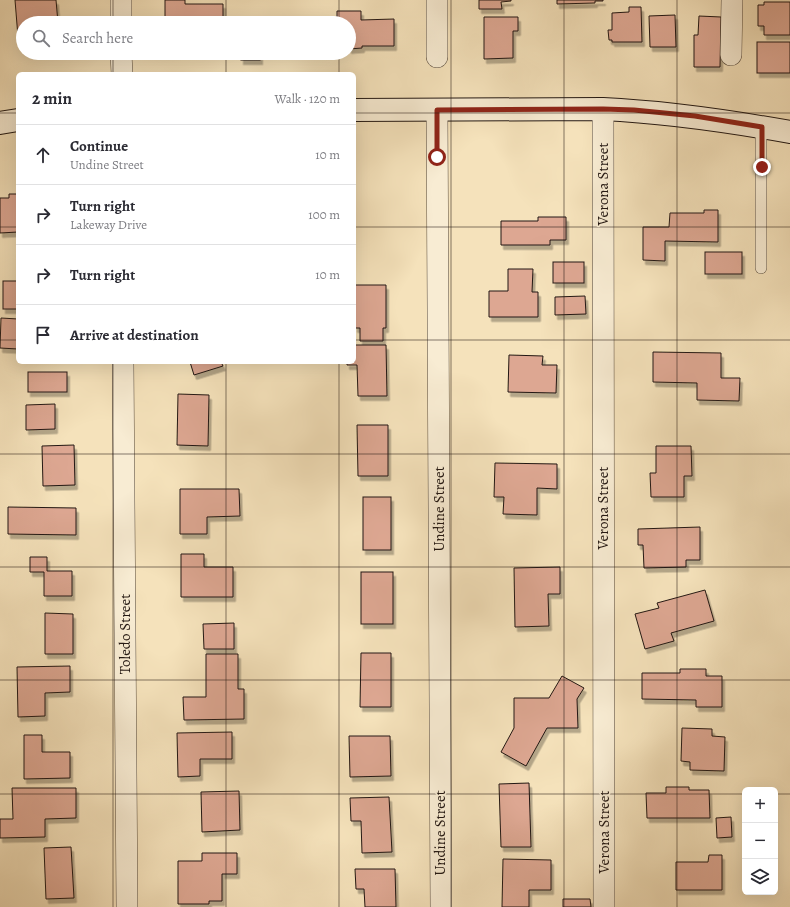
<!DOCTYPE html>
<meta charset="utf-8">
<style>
:root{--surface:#fff;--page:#f2f2f3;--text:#2b2b33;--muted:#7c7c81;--line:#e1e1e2}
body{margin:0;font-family:Alegreya,serif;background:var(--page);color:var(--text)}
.controls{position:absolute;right:12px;bottom:12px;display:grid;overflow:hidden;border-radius:6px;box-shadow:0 4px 16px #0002}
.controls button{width:36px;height:36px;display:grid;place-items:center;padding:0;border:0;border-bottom:1px solid var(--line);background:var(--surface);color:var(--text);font:20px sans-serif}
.stop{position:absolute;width:12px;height:12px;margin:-9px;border:3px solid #8f2418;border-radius:50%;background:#fff}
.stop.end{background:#8f2418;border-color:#fff;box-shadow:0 1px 4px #0008}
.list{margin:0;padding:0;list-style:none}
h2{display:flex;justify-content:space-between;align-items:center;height:52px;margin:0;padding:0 16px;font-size:17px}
h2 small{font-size:13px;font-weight:400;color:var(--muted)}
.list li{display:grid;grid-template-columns:26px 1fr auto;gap:12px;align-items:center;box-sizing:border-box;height:60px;padding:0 16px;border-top:1px solid var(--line)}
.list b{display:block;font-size:15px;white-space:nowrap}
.list p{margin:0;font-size:13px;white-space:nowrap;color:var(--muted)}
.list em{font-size:13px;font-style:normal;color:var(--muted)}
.icon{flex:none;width:22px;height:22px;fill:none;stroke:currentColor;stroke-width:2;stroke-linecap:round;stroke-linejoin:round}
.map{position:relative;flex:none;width:790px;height:907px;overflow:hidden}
.search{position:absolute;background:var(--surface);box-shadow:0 4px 16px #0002;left:16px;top:16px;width:340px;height:44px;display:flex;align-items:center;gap:10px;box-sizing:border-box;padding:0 14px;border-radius:22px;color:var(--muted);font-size:15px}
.panel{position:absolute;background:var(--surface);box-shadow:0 4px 16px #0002;left:16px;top:72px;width:340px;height:292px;border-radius:6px}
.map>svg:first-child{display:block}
</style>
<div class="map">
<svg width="790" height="907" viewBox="0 0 790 907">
<defs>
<filter id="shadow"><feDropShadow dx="2.5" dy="4.5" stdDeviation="0" flood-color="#0004"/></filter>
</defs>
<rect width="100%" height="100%" fill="#f5e2bb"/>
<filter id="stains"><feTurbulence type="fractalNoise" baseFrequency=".005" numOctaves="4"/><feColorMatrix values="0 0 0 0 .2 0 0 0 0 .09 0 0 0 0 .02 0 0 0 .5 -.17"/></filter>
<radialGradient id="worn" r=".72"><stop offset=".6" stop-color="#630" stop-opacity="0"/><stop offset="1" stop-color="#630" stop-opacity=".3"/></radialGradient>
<!-- building -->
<g fill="#dda792" stroke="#221712" filter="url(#shadow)">
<path d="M15 0H56L58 23H23V36L18 37Z"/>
<path d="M165 0H185V4H223V23H165Z"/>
<path d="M479 0H511V1L501 2 502 9H479Z"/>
<path d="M557 0H603V1H595V3L557 4Z"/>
<path d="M764 2H790V35H764V26H758V5H764Z"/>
<path d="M629 7H641L642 42H612V40H609L608 30H612V13L629 12Z"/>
<path d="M337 11H361V20L394 19V46H362V48L349 49V23H337Z"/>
<path d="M675 15 676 47H650L649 16Z"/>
<path d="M699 16 721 17 720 67H694V35H698Z"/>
<path d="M484 17H518V31H513V58L484 59Z"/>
<rect x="757" y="42" width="33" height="31"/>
<rect x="241" y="53" width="19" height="7"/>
<path d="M9 194H18V232L0 233V198H9Z"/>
<path d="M704 210H718V242L665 241V261L643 260V227H669L670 213H704Z"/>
<path d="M538 217H566V240H550V245H501V221H538Z"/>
<rect x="705" y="252" width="37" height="22"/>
<rect x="553" y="262" width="31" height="21"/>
<path d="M508 269H533L532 292H538V317H489V291H508Z"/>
<rect x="3" y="281" width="15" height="28"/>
<path d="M355 285H386V328H383V341H360V328H355Z"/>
<path d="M585 296 586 314 555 315V297Z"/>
<path d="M1 318 18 319V349L0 348Z"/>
<path d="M354 345H386L387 396H358L357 365H347V362H354Z"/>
<path d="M653 352 721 353V378H740L739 401 697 400V383L653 382Z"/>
<path d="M509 355 543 356 542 365H557L556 393 508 392Z"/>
<path d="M190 362H221L223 366 194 375Z"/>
<rect x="28" y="372" width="39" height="20"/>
<path d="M178 394 209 395 208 446 177 445Z"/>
<path d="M55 404V429L26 430V405Z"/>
<path d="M357 425H388V476H358Z"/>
<path d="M74 445 75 485 43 486 42 446Z"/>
<path d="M656 446H691L692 476H684V497H651L650 473H656Z"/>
<path d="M495 463 557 464V489L537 488V515L503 514 504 497H494Z"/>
<path d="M180 489H239L240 516 207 517V534H180Z"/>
<rect x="363" y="497" width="28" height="53"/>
<path d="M8 507 76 508V535L8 534Z"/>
<path d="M700 527V560H686V567L644 568 643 545H638V529Z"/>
<path d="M181 554H204V567H233V597H181Z"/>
<path d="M30 557H47V571H72V596H44V572H30Z"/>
<path d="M560 567V594H548L549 626 515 627 514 568Z"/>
<rect x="361" y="572" width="32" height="52"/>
<path d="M705 590 714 621 671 633 674 641 645 649 635 614 659 608 657 603Z"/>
<path d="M45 613 73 614V654H45Z"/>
<path d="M234 623V649H204L203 624Z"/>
<path d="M361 653H391V707H360Z"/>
<path d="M206 654H238V689H244V719L184 720 183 697H206Z"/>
<path d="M70 666V692L45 693V716L18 717 17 667Z"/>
<path d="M680 669H706V676H722V707H696V700L642 699V673H680Z"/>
<path d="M562 676 584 688 577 699 578 728H547L526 766 501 752 514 728V698H549Z"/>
<path d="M682 728 712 729V736L725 737 724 771 690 770V762L681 761Z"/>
<path d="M232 732V759H200V776L178 777 177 733Z"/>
<path d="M24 735H42V752H70V778L24 779Z"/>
<path d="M349 736H390L391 776 350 777Z"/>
<path d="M529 783 531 847H501L499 784Z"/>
<path d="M666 787H689V790H709L710 818H647L646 793H666Z"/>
<path d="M12 788H76V818L45 819V837L0 838V819H13Z"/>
<path d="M239 791 240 830 202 832 201 792Z"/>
<path d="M389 797 392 852 362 853 361 821H351L350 798Z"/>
<path d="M731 817 732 837 717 838 716 818Z"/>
<path d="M71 847 74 898 46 899 44 848Z"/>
<path d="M202 853H237V874H222V901H209V904H178V861H202Z"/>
<path d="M709 855H722V890H676V862H708Z"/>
<path d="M503 859 551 860V890H529V907H502Z"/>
<path d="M355 869H395L396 907H365L364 889H356Z"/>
<path d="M563 899H590L591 907H563Z"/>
</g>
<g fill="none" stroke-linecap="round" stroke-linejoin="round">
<defs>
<path id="service" d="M761 268V127"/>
<g id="minor">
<path d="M121 0V23"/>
<path d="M121 53 122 74"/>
<path d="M731 55 732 0"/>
<path d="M437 57V0"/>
<path d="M603 109 604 907"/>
<path d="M437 110 441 907"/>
<path d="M123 362 127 907"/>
</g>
<g id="secondary">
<path d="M354 110 603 109C666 112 728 121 790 132"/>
<path d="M0 123 18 120"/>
</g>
</defs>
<!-- service casing -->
<use href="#service" stroke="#574a3c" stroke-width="12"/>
<!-- minor casing -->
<use href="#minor" stroke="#574a3c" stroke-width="22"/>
<!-- secondary casing -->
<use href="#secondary" stroke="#221712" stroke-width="24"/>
<!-- service -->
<use href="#service" stroke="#f8ecd3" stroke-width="11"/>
<!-- minor -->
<use href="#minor" stroke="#f8ecd3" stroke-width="21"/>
<!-- secondary -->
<use href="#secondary" stroke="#f8ecd3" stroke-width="22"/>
</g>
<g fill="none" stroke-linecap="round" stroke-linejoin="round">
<!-- route -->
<path stroke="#8f2418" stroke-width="5" d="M437 157V110L603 109 634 110 695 116 762 127V167"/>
</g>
<!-- grid -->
<path fill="none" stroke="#221712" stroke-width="1" stroke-opacity="0.55" d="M113 0V23M226 0V23M339 0V23M451 0V907M564 0V907M677 0V907M113 53V74M226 53V74M339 53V74M0 113H18M354 113H790M0 227H18M354 227H790M0 340H18M354 340H790M113 362V907M226 362V907M339 362V907M0 454H790M0 567H790M0 680H790M0 794H745M775 794H790"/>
<g text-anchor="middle" stroke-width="3" stroke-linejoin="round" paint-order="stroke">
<!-- street labels -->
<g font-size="15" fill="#221712" stroke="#f8ecd3">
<text transform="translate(603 184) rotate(-90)" y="5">Verona Street</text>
<text transform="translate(603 508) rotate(-90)" y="5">Verona Street</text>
<text transform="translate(439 509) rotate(-90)" y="5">Undine Street</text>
<text transform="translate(125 634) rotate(-90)" y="5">Toledo Street</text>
<text transform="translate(604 832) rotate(-90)" y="5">Verona Street</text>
<text transform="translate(440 833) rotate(-90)" y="5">Undine Street</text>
</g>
</g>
<rect width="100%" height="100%" filter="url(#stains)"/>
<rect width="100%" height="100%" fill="url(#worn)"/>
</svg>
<div class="controls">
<button>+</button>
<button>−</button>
<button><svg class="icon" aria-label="layers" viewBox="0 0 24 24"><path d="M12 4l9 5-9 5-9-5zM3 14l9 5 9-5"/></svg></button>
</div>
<div class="stop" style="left:437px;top:157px"></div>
<div class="stop end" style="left:762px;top:167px"></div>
<div class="search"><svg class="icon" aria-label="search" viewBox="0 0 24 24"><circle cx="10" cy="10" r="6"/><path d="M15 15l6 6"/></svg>Search here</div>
<section class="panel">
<h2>2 min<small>Walk · 120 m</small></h2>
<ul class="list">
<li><svg class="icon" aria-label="ahead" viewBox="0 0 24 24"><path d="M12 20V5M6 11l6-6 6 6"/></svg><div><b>Continue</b><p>Undine Street</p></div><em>10 m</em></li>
<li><svg class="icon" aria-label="right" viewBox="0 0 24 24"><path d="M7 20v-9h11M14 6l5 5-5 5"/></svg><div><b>Turn right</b><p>Lakeway Drive</p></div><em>100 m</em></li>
<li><svg class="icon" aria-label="right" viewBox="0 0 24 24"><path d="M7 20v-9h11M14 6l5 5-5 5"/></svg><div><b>Turn right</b></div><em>10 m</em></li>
<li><svg class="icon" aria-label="arrive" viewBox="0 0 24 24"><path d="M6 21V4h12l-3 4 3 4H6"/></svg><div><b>Arrive at destination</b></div></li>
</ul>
</section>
</div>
